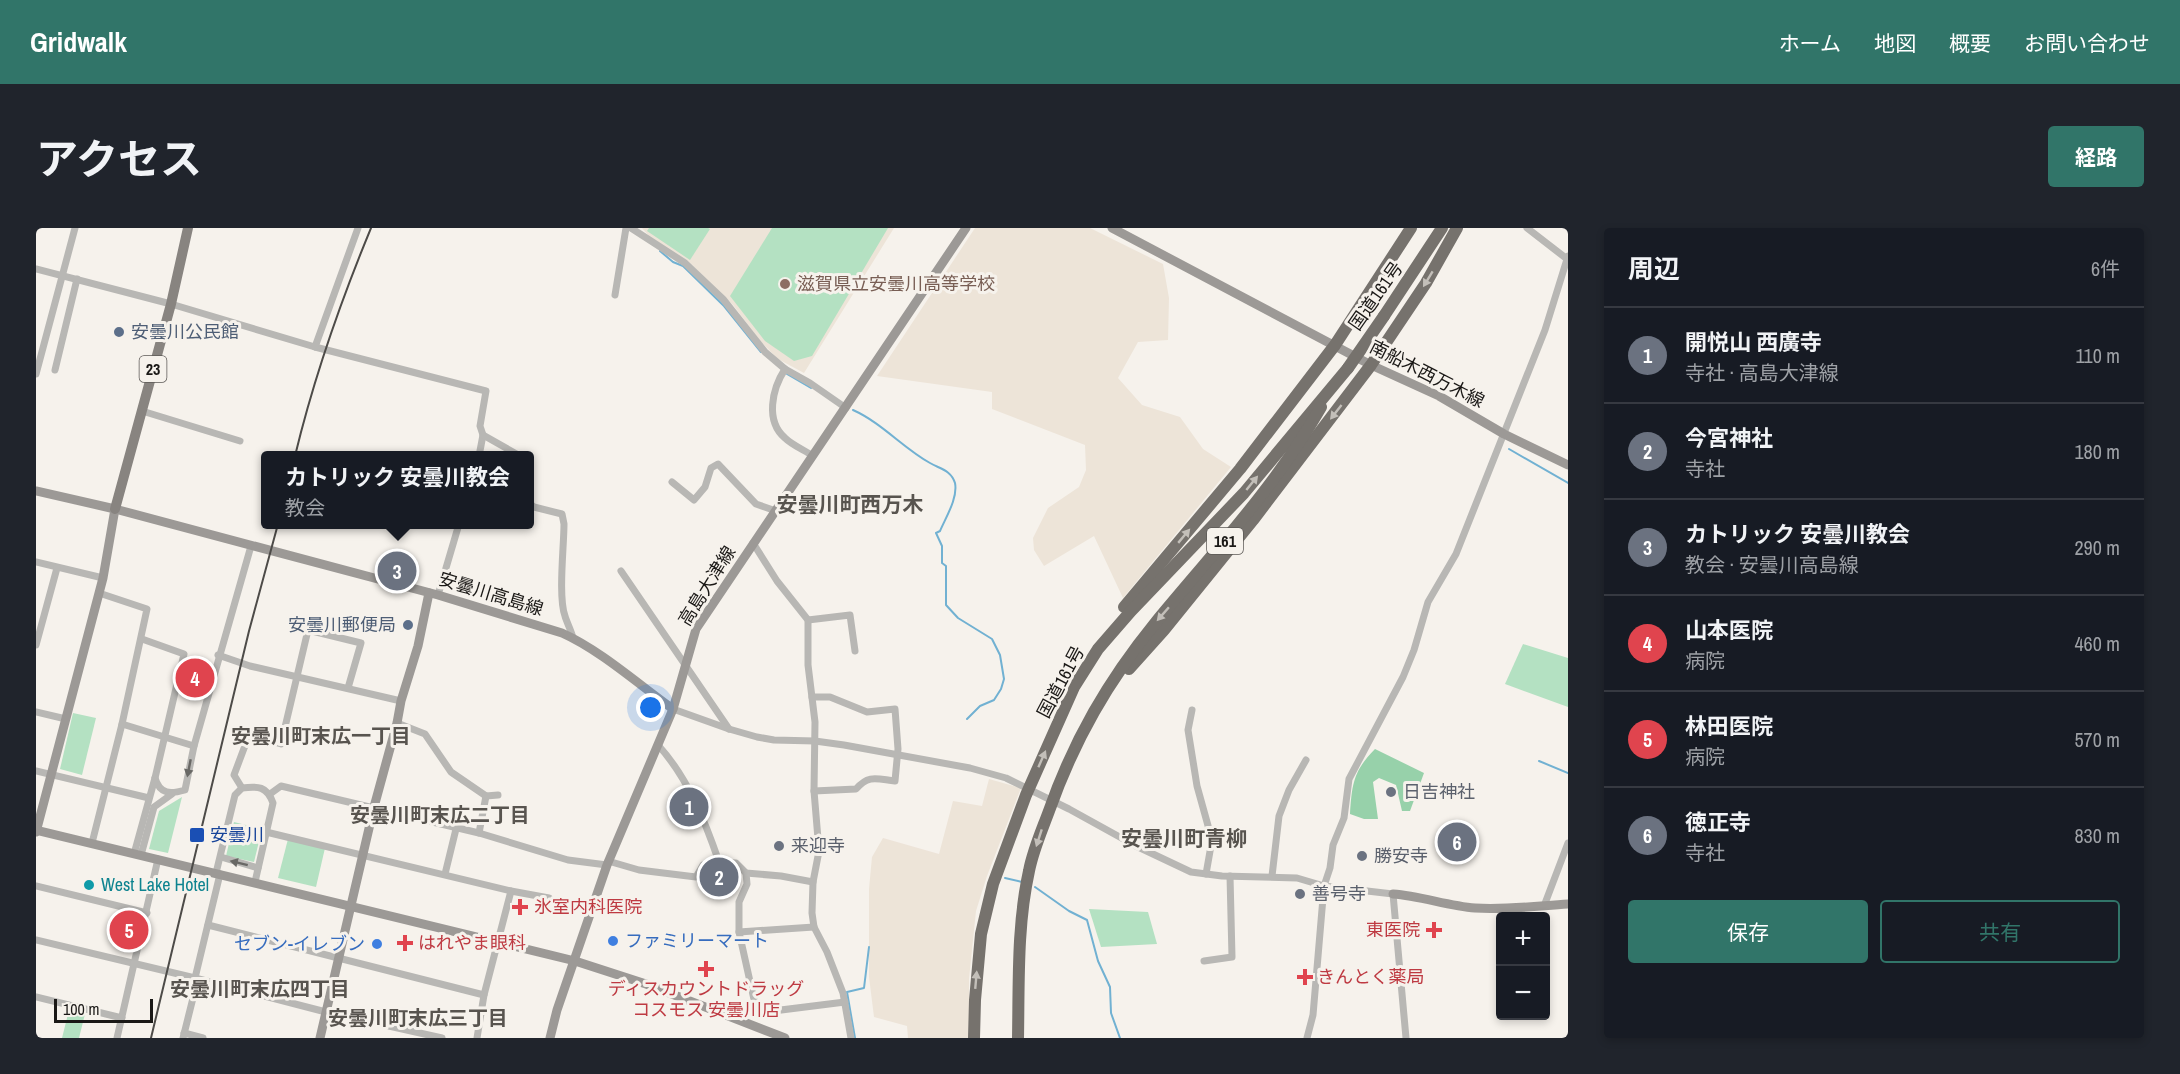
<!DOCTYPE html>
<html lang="ja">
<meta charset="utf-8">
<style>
:root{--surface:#171b24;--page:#20242c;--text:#f1f3f6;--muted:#9ea1a6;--line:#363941;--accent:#317569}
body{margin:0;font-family:"Archivo Narrow","Noto Sans JP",sans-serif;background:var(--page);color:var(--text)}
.controls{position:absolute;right:18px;bottom:18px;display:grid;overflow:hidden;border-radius:6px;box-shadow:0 3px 9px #0003}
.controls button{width:54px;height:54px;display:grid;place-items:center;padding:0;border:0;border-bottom:2px solid var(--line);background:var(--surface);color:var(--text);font:30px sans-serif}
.scale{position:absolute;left:18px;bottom:15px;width:99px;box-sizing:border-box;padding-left:6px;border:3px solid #1a1816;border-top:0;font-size:16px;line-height:21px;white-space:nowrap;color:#1a1816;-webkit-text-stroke:4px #f6f2ec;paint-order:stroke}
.you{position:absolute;left:615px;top:480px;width:21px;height:21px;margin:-15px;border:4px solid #fff;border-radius:50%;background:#1a73e8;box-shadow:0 0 0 9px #1a73e833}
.badge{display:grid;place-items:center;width:39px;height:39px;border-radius:50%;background:var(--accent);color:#fff;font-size:20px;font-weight:700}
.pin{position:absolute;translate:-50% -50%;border:3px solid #fff;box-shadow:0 2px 6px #0006}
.popup{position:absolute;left:225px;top:223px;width:273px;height:78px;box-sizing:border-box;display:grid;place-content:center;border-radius:6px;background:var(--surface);filter:drop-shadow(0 2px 4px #0005);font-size:20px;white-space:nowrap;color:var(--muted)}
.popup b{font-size:22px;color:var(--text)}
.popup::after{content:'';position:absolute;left:50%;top:100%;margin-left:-12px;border:12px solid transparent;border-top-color:var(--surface)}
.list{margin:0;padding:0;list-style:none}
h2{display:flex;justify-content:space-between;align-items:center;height:78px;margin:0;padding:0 24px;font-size:26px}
h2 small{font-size:20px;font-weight:400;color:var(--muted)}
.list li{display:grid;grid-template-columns:39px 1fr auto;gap:18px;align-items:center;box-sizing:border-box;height:96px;padding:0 24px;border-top:2px solid var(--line)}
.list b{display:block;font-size:22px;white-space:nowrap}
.list p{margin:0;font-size:20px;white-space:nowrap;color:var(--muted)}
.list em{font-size:20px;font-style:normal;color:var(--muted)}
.actions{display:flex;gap:12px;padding:18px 24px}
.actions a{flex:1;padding:14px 0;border:2px solid var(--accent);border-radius:6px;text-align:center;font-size:21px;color:var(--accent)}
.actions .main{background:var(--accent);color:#fff}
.map{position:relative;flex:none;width:1532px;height:810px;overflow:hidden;border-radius:6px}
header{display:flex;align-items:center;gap:36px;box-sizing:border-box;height:84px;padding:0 30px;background:var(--accent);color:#fff}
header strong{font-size:28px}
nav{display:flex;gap:33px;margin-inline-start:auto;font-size:21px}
.intro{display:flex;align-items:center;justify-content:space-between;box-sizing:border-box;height:144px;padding:0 36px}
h1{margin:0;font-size:42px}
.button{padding:15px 27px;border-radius:6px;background:var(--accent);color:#fff;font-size:21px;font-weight:700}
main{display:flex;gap:36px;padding:0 36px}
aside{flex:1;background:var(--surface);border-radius:6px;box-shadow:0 3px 9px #0003}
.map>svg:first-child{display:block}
</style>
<header>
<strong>Gridwalk</strong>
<nav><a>ホーム</a><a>地図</a><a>概要</a><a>お問い合わせ</a></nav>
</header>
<div class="intro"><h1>アクセス</h1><a class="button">経路</a></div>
<main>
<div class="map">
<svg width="1532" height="810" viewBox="0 0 1532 810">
<rect width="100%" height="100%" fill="#f6f2ec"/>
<!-- built -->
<g fill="#ede4d8">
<path d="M606 0H858L768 145 742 131 725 114 697 77 654 35 613 8Z"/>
<path d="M939 0H1054L1127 36 1133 70 1132 112 1102 114 1082 150 1106 177 1144 189 1167 221 1195 239 1087 370 1058 308 1008 338 998 322 997 310 1012 280 1043 259 1050 242 1049 217 956 181V164L841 148Z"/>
<path d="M953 551 985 560 951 648 940 683 933 751V810H872L871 798 838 789 833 749V661L836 629 847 610 903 626 917 573 946 578Z"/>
</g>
<!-- green -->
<g fill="#b4e1c2">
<path d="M613 0H672L674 1 654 32 611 3Z"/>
<path d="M736 0H852L776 128 758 133 729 113 694 68Z"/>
<path d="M1487 416 1532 430V479L1469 456Z"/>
<path d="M37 485 60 490 46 547 24 541Z"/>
<path d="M146 569 132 625 113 621 123 583Z"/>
<path d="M198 594 226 601 218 634 190 628Z"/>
<path d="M252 611 289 620 280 659 242 650Z"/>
<path d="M1053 681 1112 684 1121 716 1065 719Z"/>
<path d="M33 782 49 786 43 810H26Z"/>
</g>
<!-- forest -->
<path fill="#97d1aa" d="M1339 521 1388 545 1374 583H1366L1360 557 1343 550 1337 554 1342 591H1328L1314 586C1316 557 1317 543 1339 521Z"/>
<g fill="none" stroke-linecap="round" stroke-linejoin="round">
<!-- stream -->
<g stroke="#71b1d2" stroke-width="2">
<path d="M624 23 637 34 647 38 688 78 725 124"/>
<path d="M751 146 775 160"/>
<path d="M817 182C846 195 867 220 894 235 904 241 915 242 919 255 922 270 910 289 904 303L900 305 906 318V335L910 338V377L922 390 956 411 964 427 968 451 965 461 958 472 944 478 931 491"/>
<path d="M1473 221 1532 255"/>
<path d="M1503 533 1532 545"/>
<path d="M969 650 986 654"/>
<path d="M999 659 1033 683 1051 692 1062 733 1074 759 1075 785 1084 810"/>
<path d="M819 810 811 764 828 760 833 719"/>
</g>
<!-- street -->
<g stroke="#b8b7b4" stroke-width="7">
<path d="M595 0 649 35 687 71 729 124 749 141 774 155 810 180"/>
<path d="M1491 0 1531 31"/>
<path d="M0 41 135 76 279 119 450 163 444 198 447 207 443 228"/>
<path d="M579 67 590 0"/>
<path d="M279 119 322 0"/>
<path d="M749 141C736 161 729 193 749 210 756 217 768 222 777 228"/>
<path d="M19 142 41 51"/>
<path d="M0 146 39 0"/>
<path d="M106 183 204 213"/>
<path d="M447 207 484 228"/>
<path d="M636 254 658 272 669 259 675 240 682 236 720 276 740 283"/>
<path d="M493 275 498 279 526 286 528 296C528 318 522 369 529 388 531 395 535 402 537 410"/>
<path d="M717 315 741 353 772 392V437L779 494 778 563 783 623 777 654 776 685 778 699 791 724 807 765 815 810"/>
<path d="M0 334 67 350"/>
<path d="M585 343 693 501"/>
<path d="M402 367 423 296"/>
<path d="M772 392 814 387 819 423"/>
<path d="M0 417 21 340"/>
<path d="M182 427 214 438 365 473"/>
<path d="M776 469H794L831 484 859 481 862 521 859 553C841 551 833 546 820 561L778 563"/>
<path d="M637 481 693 501 721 509 738 512 779 513 808 517 934 540 970 550 1033 581 1100 618 1155 644 1186 648 1261 650 1288 658 1357 666 1370 810"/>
<path d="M1156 482 1152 502 1161 558 1176 612 1170 646"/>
<path d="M0 484 30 491"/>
<path d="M361 495 389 506 415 544 450 568 443 605"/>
<path d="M86 496 158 518"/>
<path d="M622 517C652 550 669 593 683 634L700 635 710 645 745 648 777 654"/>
<path d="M0 543 113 570"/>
<path d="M119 550C124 567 135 566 149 562L158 518 215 318"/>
<path d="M206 560 198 547 213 507 245 516 272 402 325 415 312 460"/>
<path d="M234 566 245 558 443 605 532 632 571 637"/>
<path d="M450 568 462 567"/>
<path d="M230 604 475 663 513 670"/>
<path d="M56 615 86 496 111 381 63 365"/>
<path d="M98 626 119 550 148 426 106 411"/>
<path d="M105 627 118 579 136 566"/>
<path d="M185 629 222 640"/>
<path d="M572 633 603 642 660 649 667 637 683 634"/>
<path d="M180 645 199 567 206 560C222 558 231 558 237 575L219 654"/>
<path d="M409 646 420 601"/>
<path d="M1236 648 1243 588 1253 562 1270 532"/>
<path d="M0 658 111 685"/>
<path d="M1508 678 1532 615"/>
<path d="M172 697 448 767"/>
<path d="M778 699 703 704 721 785 809 774"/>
<path d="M703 704V674L711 656 710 645"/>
<path d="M0 712 159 750 290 784 406 810"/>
<path d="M1168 733 1196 729 1194 648"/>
<path d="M0 769 86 790"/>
<path d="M148 805 167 810"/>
<path d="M81 810 122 631"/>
<path d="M147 810 159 762V750L184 646"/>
<path d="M441 810 448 767 475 663"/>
<path d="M1271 810 1277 787 1288 658 1294 640 1297 617 1308 590 1313 551 1367 449 1378 422 1392 374 1420 326 1509 102 1532 28"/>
</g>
<!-- secondary -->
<g stroke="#9c9996" stroke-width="9">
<path d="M1076 0 1335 137 1403 168 1468 206 1532 237"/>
<path d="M0 263 79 281 402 367 526 405C564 422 602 456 637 481"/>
<path d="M0 602 539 733 610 756 749 810"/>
<path d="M0 604 67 350 79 281"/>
<path d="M1357 666C1385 668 1412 678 1439 680 1471 682 1501 678 1532 676"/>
<path d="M284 810 338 579 361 495 365 473 382 418 393 365"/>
<path d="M514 810 521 782 571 637 637 481 660 401 930 0"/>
</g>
<!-- primary -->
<path stroke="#888480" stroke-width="10" d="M79 281 135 76 152 0"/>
<!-- highway -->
<g stroke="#76726d" stroke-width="12">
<path d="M1348 88 1406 0"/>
<path d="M1088 379 1204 241 1299 117 1375 0"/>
<path d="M1093 441 1128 402 1217 292 1335 137 1390 55 1421 0"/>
<path d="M938 810 939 772 945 706 957 656 990 567 1038 459 1062 421 1095 383 1208 265 1312 140"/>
<path d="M982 810C983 755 981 697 993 643 997 622 1006 602 1013 583 1038 512 1072 453 1120 394 1177 325 1240 258 1285 179"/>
</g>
<!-- rail -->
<g stroke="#4d4b48" stroke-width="2">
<path d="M259 228C278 149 304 75 335 0"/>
<path d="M115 810 213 403 242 296"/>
</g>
<!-- highway-bridge -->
<path stroke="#76726d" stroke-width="12" d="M1312 140 1348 88"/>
</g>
<!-- one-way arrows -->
<defs><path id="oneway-solid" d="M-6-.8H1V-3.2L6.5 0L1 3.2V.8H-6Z" transform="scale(1.5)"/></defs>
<g fill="#c3bfb9">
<use href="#oneway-solid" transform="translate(1392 51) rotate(121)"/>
<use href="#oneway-solid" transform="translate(1300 184) rotate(128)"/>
<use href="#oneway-solid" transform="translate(1216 255) rotate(-51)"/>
<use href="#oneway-solid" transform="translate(1148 308) rotate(-50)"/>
<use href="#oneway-solid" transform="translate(1127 386) rotate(131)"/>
<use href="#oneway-solid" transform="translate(1006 531) rotate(-66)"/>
<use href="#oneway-solid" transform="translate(1003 610) rotate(108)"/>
<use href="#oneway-solid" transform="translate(940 752) rotate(-85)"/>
</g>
<g fill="#696865">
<use href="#oneway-solid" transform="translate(153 540) rotate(101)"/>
<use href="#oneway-solid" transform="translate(203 635) rotate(-166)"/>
</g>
<!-- markers -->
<circle fill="#8d6e63" stroke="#f6f2ec" stroke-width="2" cx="749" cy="56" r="6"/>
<g fill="#5c6f8a" stroke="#f6f2ec" stroke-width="2">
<circle cx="83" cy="104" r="6"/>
<circle cx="372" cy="397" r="6"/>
</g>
<g fill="#6b7280" stroke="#f6f2ec" stroke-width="2">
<circle cx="1355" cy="564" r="6"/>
<circle cx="743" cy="618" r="6"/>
<circle cx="1326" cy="628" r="6"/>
<circle cx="1264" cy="666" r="6"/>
</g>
<rect fill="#1a4fb4" stroke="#f6f2ec" stroke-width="2" x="153" y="599" width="16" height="16" rx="3"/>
<circle fill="#0f9aa8" stroke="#f6f2ec" stroke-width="2" cx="53" cy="657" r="6"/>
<g fill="#e0444e" stroke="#f6f2ec" stroke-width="2">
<path d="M481 670h6v6h6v6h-6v6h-6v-6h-6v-6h6z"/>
<path d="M1395 693h6v6h6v6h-6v6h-6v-6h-6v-6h6z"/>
<path d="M366 706h6v6h6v6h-6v6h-6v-6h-6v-6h6z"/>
<path d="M667 732h6v6h6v6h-6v6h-6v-6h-6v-6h6z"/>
<path d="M1266 740h6v6h6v6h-6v6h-6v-6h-6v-6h6z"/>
</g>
<g fill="#3f7fe0" stroke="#f6f2ec" stroke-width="2">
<circle cx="577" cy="713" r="6"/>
<circle cx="341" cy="716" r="6"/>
</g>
<g text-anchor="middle" stroke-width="6" stroke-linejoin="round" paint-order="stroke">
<!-- shield labels -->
<g fill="#f6f2ec" stroke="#5c5956" stroke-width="1.5">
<rect x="103.5" y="128" width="27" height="26" rx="4.5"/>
<rect x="1171" y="300" width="36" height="26" rx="4.5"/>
</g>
<g font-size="16" font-weight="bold" fill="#1a1816">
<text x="117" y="147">23</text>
<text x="1189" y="319">161</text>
</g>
<!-- education labels -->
<g font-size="18" fill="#785e54" stroke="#f6f2ec" text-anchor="start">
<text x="761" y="62">滋賀県立安曇川高等学校</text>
</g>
<!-- street labels -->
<g font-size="18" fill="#1a1816" stroke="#f6f2ec">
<text transform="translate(1340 68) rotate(-55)" y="6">国道161号</text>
<text transform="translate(1391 146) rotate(27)" y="6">南船木西万木線</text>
<text transform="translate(671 358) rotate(-58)" y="6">高島大津線</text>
<text transform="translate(455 366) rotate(17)" y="6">安曇川高島線</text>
<text transform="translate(1025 454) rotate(-62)" y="6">国道161号</text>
</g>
<!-- service labels -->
<g font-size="18" fill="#4e5e75" stroke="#f6f2ec" text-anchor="start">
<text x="95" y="110">安曇川公民館</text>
<text x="360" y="403" text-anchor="end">安曇川郵便局</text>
</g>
<!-- worship labels -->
<g font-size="18" fill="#5b616d" stroke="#f6f2ec" text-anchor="start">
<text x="1367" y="570">日吉神社</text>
<text x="755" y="624">来迎寺</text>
<text x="1338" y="634">勝安寺</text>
<text x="1276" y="672">善号寺</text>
</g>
<!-- transit labels -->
<g font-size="18" fill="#164399" stroke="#f6f2ec" text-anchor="start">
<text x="174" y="613">安曇川</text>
</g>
<!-- culture labels -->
<g font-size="18" fill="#0d838f" stroke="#f6f2ec" text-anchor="start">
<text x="65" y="663">West Lake Hotel</text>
</g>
<!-- health labels -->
<g font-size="18" fill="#be3a42" stroke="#f6f2ec" text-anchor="start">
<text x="498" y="685">氷室内科医院</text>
<text x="1384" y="708" text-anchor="end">東医院</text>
<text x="382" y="721">はれやま眼科</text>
<text x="1281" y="755">きんとく薬局</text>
<text x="670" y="767" text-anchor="middle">ディスカウントドラッグ<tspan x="670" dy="21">コスモス 安曇川店</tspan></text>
</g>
<!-- shop labels -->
<g font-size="18" fill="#366cbe" stroke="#f6f2ec" text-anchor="start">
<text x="589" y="719">ファミリーマート</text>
<text x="329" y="722" text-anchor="end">セブン-イレブン</text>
</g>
<!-- neighbourhood labels -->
<g font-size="20" font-weight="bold" fill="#58544f" stroke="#f6f2ec">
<text x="285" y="515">安曇川町末広一丁目</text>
<text x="404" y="594">安曇川町末広二丁目</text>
<text x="224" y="768">安曇川町末広四丁目</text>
<text x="382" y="797">安曇川町末広三丁目</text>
</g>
<!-- quarter labels -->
<g font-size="21" font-weight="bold" fill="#58544f" stroke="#f6f2ec">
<text x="814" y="284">安曇川町西万木</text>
<text x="1148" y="618">安曇川町青柳</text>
</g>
</g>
</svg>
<div class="controls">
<button>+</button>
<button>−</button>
</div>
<div class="scale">100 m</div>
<div class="you"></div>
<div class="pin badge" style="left:653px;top:579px;background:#6b7280">1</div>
<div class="pin badge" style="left:683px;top:649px;background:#6b7280">2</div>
<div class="pin badge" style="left:361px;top:343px;background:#6b7280">3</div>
<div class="popup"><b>カトリック 安曇川教会</b>教会</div>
<div class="pin badge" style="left:159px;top:450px;background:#e0444e">4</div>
<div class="pin badge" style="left:93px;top:702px;background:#e0444e">5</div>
<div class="pin badge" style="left:1421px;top:614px;background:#6b7280">6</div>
</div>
<aside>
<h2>周辺<small>6件</small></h2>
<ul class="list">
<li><span class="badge" style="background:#6b7280">1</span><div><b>開悦山 西廣寺</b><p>寺社 · 高島大津線</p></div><em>110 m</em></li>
<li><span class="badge" style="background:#6b7280">2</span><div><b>今宮神社</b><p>寺社</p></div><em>180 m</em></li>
<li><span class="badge" style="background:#6b7280">3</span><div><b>カトリック 安曇川教会</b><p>教会 · 安曇川高島線</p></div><em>290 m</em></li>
<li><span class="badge" style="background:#e0444e">4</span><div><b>山本医院</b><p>病院</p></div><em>460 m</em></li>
<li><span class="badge" style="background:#e0444e">5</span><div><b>林田医院</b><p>病院</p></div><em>570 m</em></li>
<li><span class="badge" style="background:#6b7280">6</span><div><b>徳正寺</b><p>寺社</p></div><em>830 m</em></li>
</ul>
<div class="actions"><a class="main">保存</a><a>共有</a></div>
</aside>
</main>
